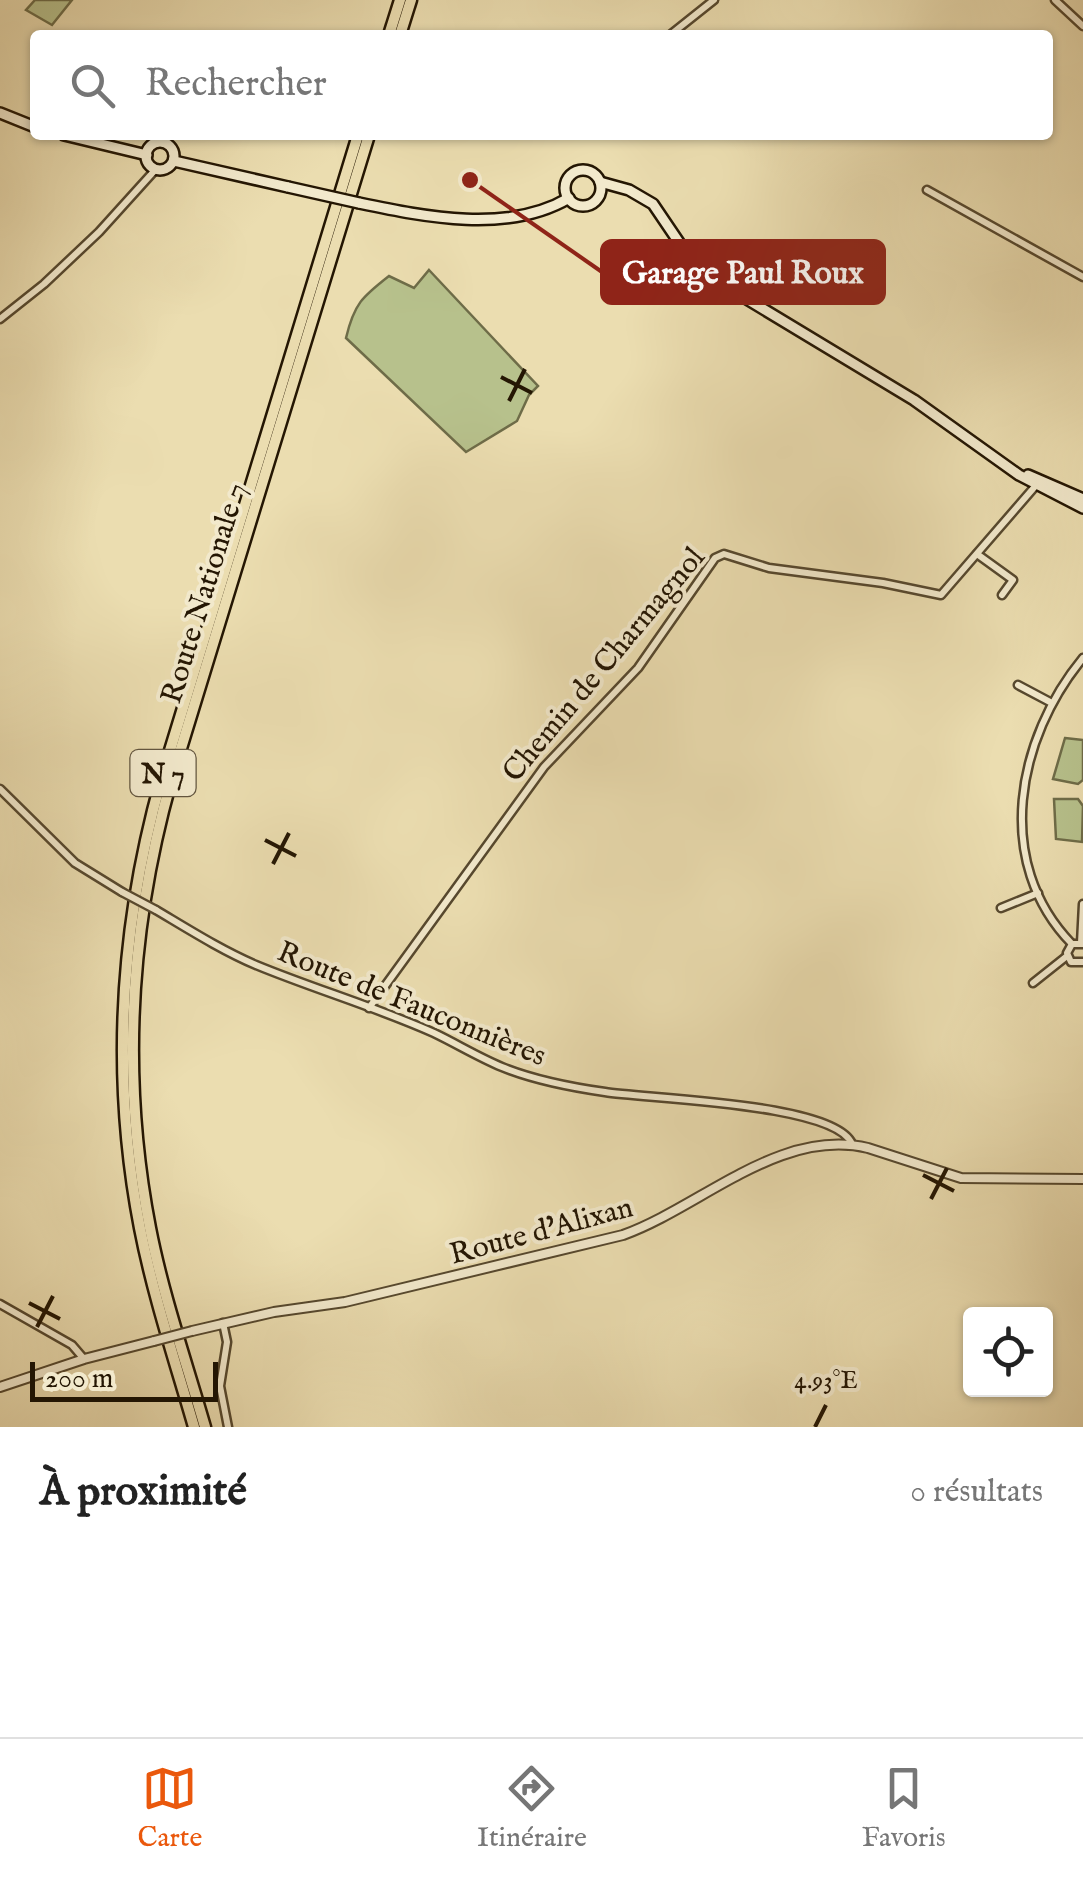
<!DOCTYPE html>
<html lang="fr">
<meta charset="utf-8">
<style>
:root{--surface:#fff;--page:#f6f6f6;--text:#222;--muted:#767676;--line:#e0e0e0;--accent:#ea580c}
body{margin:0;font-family:"IM FELL English",serif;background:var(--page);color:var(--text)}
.controls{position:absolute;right:30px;bottom:30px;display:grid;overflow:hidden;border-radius:10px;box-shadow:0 2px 8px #0004}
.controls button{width:90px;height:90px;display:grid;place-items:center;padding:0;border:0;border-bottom:2px solid var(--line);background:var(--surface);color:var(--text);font:50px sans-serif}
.scale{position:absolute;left:30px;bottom:25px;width:188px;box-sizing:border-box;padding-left:10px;border:5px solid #241603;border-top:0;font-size:28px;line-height:35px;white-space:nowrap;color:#241603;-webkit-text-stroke:8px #f2e9cc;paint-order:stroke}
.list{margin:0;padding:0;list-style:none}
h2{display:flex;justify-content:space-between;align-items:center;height:130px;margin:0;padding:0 40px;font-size:42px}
h2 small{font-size:32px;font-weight:400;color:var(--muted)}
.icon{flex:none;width:55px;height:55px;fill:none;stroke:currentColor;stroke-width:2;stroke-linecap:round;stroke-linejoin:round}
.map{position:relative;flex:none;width:1083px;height:1427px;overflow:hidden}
.search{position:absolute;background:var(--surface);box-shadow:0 2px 8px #0004;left:30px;right:30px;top:30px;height:110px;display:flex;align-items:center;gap:25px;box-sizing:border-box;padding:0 35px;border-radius:10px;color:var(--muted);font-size:38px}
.sheet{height:310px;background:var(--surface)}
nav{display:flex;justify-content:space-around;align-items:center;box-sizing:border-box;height:140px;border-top:2px solid var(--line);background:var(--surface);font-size:28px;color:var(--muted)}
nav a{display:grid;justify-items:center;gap:5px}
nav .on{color:var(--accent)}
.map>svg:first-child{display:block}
</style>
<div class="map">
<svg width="1083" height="1427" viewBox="0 0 1083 1427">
<rect width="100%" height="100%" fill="#ebddb0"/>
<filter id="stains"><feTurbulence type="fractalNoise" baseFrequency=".002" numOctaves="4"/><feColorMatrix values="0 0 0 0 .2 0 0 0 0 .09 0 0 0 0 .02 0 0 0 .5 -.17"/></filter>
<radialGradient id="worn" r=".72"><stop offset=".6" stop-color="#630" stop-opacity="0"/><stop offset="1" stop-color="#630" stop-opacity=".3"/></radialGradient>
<!-- green -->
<g fill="#b7c18c" stroke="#6e6c48" stroke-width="2.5">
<path d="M35 0H72L52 25 26 10Z"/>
<path d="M429 270 538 386 529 395 517 421 466 452 346 338C354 304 362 297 389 276L414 288Z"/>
<path d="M1065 738 1083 740V780L1078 784 1053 779Z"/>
<path d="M1054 799H1078L1083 806 1082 842 1056 839Z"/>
</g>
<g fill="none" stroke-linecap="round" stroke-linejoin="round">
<defs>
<g id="minor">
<path d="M1055 0 1083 26"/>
<path d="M670 35 714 0"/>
<path d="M927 190 1083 277"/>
<path d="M0 319 44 284 99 232 156 169"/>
<path d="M977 554 1013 580 1002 595"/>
<path d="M1018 685 1050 702"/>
<path d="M0 789 75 863 122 892"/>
<path d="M1001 908 1038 893"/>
<path d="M156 910C188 929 221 950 256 965 314 989 376 1007 434 1033 457 1044 478 1057 502 1067 534 1080 570 1087 605 1092 649 1099 836 1103 852 1144"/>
<path d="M1081 943 1083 904"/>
<path d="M1072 944C992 862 1017 738 1083 658"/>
<path d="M1083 944H1072L1067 953 1071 962H1083"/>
<path d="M1033 983 1067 956"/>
<path d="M369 1008 544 767 638 668 715 558 724 554 769 568 883 583 941 595 1038 483"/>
<path d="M0 1304 72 1345 84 1359"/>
<path d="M223 1323 227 1342 220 1386 228 1427"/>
</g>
<g id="tertiary">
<path d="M192 1331 274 1312 345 1302 623 1235C701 1207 780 1127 868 1148L961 1178 1083 1179"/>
<path d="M0 1387 84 1359 154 1341"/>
</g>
<g id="secondary">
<path d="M0 113 35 127"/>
<path d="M64 135 147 155"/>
<circle cx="160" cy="156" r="14"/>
<path d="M174 161 288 187"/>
<circle cx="583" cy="188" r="18"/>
<path d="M600 182 629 190 653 204 697 269 914 400 1019 475 1083 508"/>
<path d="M359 203C426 217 508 234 569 198"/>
<path d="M1028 475 1083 499"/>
</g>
<g id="trunk">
<path d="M389 35 400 0"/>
<path d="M400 35 411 0"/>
<path d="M194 1427C175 1361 153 1295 140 1228 111 1078 120 927 161 780L358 135"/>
<path d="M205 1427C186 1361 163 1295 150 1228 121 1078 130 927 171 781L369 135"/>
</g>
</defs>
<!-- minor casing -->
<use href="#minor" stroke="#56482e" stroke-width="11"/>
<!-- tertiary casing -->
<use href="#tertiary" stroke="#56482e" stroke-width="12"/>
<!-- secondary casing -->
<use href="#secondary" stroke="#241603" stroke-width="14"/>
<!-- trunk casing -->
<use href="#trunk" stroke="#241603" stroke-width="15"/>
<!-- minor -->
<use href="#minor" stroke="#f2e9cc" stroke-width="6"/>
<!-- tertiary -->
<use href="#tertiary" stroke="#f2e9cc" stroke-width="8"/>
<!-- secondary -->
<use href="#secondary" stroke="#f2e9cc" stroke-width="9"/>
<!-- trunk -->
<use href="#trunk" stroke="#ebddb0" stroke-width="10"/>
<defs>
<path id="minor-bridge" d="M122 892 156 910"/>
<path id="tertiary-bridge" d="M154 1341 192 1331"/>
<path id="secondary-bridge" d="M288 187 359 203"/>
</defs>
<!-- minor-bridge casing -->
<use href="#minor-bridge" stroke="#56482e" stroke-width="11" stroke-linecap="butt"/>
<!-- tertiary-bridge casing -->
<use href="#tertiary-bridge" stroke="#56482e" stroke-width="12" stroke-linecap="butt"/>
<!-- secondary-bridge casing -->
<use href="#secondary-bridge" stroke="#241603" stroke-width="14" stroke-linecap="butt"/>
<!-- minor-bridge -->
<use href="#minor-bridge" stroke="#f2e9cc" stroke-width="6"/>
<!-- tertiary-bridge -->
<use href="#tertiary-bridge" stroke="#f2e9cc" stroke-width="8"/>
<!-- secondary-bridge -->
<use href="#secondary-bridge" stroke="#f2e9cc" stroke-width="9"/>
</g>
<!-- ticks -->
<path fill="none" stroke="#241603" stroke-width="4" d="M501 377 532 393M509 401 525 369M265 840 296 856M273 864 289 833M923 1175 954 1191M931 1199 947 1168M29 1303 60 1319M37 1327 53 1296M815 1427 826 1405"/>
<g text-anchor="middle" stroke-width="8" stroke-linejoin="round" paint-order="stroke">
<!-- shield labels -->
<rect fill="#f2e9cc" stroke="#62553f" stroke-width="2.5" x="130.5" y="750" width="65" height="46" rx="8"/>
<g font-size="28" font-weight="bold" fill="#241603">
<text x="163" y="783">N 7</text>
</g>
<!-- street labels -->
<g font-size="30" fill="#241603" stroke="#f2e9cc">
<text transform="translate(203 593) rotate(-73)" y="10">Route Nationale 7</text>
<text transform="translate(603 664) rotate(-50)" y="10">Chemin de Charmagnol</text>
<text transform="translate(412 1003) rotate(22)" y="10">Route de Fauconnières</text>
<text transform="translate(541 1230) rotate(-15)" y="10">Route d'Alixan</text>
</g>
</g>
<g font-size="25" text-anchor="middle" fill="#241603" stroke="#f2e9cc" stroke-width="8" stroke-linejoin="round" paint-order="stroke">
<text x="826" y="1388">4.93°E</text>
</g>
<!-- callouts -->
<path fill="none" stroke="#8f2418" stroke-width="4" d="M470 180L602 272"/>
<circle fill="#8f2418" stroke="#f2e9cc" stroke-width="4" cx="470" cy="180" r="10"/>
<rect fill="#8f2418" stroke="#8f2418" stroke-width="4" x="602" y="241" width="282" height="62" rx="10"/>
<g font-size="32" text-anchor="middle" font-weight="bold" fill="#fff">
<text x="743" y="283">Garage Paul Roux</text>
</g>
<rect width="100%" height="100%" filter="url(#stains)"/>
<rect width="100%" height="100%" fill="url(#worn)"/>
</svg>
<div class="controls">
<button><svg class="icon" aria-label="locate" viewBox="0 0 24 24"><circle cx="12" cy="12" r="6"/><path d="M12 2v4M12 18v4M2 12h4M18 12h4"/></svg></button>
</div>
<div class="scale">200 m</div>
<div class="search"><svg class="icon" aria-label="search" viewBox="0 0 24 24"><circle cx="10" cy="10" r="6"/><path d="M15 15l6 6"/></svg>Rechercher</div>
</div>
<section class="sheet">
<h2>À proximité<small>0 résultats</small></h2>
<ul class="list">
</ul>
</section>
<nav>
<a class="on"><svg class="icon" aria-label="map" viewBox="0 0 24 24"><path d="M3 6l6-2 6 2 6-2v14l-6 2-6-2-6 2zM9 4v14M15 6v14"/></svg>Carte</a>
<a><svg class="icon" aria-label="directions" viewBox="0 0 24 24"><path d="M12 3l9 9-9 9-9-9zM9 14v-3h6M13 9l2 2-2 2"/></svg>Itinéraire</a>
<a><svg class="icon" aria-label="saved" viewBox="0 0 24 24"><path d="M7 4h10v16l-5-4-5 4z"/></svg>Favoris</a>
</nav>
